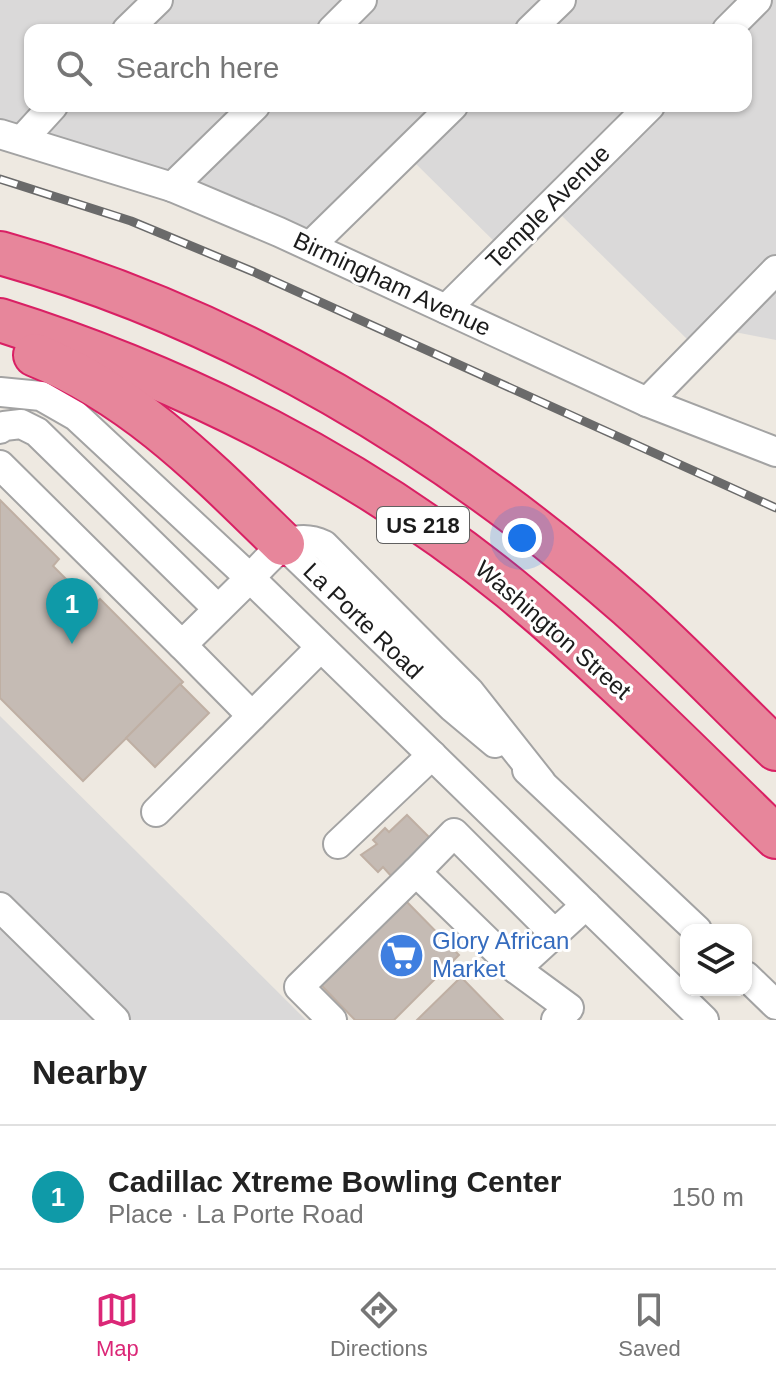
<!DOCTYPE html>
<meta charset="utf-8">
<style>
:root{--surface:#fff;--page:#f6f6f6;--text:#222;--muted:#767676;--line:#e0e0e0;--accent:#db2777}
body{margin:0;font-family:Arial,sans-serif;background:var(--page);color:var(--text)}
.controls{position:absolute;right:24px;bottom:24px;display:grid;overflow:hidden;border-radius:16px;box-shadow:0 2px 6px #0004}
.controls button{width:72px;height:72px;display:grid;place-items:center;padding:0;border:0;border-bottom:2px solid var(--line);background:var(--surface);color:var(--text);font:40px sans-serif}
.you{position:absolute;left:522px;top:538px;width:28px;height:28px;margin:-20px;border:6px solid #fff;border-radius:50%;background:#1a73e8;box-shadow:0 0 0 12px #1a73e833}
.badge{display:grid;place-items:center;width:52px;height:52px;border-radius:50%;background:var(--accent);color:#fff;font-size:26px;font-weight:700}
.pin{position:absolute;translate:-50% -66px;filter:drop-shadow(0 2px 4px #0008)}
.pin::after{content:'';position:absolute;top:42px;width:28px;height:24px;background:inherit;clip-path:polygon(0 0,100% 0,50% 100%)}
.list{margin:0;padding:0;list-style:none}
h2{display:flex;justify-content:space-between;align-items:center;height:104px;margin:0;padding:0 32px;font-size:34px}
h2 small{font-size:26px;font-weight:400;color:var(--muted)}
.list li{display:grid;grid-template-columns:52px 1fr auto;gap:24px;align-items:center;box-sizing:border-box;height:144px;padding:0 32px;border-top:2px solid var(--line)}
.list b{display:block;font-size:30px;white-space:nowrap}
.list p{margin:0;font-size:26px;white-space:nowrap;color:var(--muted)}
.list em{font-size:26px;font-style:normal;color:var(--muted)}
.icon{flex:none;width:44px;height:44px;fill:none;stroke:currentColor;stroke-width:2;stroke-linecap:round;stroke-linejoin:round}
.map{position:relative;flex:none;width:776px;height:1020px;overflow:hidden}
.search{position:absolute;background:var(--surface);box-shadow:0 2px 6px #0004;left:24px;right:24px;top:24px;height:88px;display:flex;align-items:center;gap:20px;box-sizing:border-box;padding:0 28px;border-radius:16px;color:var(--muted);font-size:30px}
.sheet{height:248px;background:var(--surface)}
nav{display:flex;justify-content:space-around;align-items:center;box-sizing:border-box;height:112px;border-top:2px solid var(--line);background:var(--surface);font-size:22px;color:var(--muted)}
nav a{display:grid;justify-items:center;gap:4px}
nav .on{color:var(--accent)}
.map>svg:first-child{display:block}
</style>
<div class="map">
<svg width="776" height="1020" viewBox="0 0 776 1020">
<rect width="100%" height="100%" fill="#eee9e1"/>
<!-- residential -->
<g fill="#dad9d9" fill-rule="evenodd">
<path d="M0 0H776V340L709 327 690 342 559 213 512 259 410 158 318 258 174 198 0 144ZM30 30H746V106H30Z"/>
<path d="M0 716 306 1020H0Z"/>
</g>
<!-- building -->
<g fill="#c5bbb4" stroke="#bfafa3" stroke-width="2">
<path d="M0 500 59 559 53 566 93 606 100 599 183 682 83 781 0 698Z"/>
<path d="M180 684 209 713 155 767 126 738Z"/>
<path d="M407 815 431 839 392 877 383 867 378 872 361 855 377 844 373 840 385 828 389 832Z"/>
<path d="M406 901 459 955 394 1020H355L321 985Z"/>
<path d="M461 977 503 1020H417Z"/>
</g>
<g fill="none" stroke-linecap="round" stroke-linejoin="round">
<defs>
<g id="minor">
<path d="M127 30 158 0"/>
<path d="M332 30 362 0"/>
<path d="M530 30 561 0"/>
<path d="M727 30 757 0"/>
<path d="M0 134 172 187 279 232 647 402 776 452"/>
<path d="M22 140 53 106"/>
<path d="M172 187 255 106"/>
<path d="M310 246 453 106"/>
<path d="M446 309 650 106"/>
<path d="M0 392 41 396 76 416 250 578C273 555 289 529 324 545L469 691 541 782"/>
<path d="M647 402 776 270"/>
<path d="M0 429 4 426 21 424 37 432 218 609"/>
<path d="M0 465 182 645 250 578 704 1020"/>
<path d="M283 544 452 707 495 743"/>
<path d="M182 645 252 716"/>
<path d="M527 770 697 930"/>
<path d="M156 812 320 648"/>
<path d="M338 844 432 755"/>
<path d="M0 907 115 1020"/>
<path d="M554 933 454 833 416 872 516 969 586 905"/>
<path d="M516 969 569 1008 556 1020"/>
<path d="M746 976 776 1005"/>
<path d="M332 1020 299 987 416 872"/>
</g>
<g id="highway">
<path d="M0 253C234 318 447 447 628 606 679 651 727 702 776 749"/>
<path d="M0 320C184 378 361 467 511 589 604 666 689 753 776 837"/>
<path d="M35 355C135 395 208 471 283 544"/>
</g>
</defs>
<!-- minor casing -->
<use href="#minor" stroke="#a3a3a3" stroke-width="32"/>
<!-- highway casing -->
<use href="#highway" stroke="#d92064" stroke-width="46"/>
<!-- minor -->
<use href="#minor" stroke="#fff" stroke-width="28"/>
<!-- highway -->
<use href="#highway" stroke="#e7869b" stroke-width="42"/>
<defs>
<path id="rail" d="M0 179 131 221 254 272 776 508"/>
</defs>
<!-- rail casing -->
<use href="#rail" stroke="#6a6a6a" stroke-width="9"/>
<!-- rail -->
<use href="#rail" stroke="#fff" stroke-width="6" stroke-dasharray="18" stroke-linecap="butt"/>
</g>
<!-- icons -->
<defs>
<symbol id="supermarket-disc" viewBox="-11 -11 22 22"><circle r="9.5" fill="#3f7fe0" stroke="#fff"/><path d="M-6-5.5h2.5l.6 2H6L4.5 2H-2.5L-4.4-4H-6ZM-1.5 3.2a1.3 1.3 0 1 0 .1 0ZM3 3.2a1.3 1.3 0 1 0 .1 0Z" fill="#fff"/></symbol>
</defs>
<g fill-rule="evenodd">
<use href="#supermarket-disc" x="376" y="930" width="51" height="51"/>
</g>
<g text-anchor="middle" stroke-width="6" stroke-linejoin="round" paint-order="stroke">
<!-- shield labels -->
<rect fill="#fff" stroke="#606060" stroke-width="2" x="377" y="507" width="92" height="36" rx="6"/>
<g font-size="22" font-weight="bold" fill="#1c1c1c">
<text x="423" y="533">US 218</text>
</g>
<!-- street labels -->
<g font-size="24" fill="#1c1c1c" stroke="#fff">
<text transform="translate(548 207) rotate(-45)" y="8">Temple Avenue</text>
<text transform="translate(392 284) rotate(25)" y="8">Birmingham Avenue</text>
<text transform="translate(363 621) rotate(44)" y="8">La Porte Road</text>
<text transform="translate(553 630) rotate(41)" y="8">Washington Street</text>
</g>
<!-- shop labels -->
<g font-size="24" fill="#366cbe" stroke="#fff" text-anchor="start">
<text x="432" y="949">Glory African<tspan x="432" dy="28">Market</tspan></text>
</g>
</g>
</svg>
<div class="controls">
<button><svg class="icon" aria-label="layers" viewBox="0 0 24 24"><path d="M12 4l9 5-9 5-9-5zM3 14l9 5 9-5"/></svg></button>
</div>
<div class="you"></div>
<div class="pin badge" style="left:72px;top:644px;background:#0f9aa8">1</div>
<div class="search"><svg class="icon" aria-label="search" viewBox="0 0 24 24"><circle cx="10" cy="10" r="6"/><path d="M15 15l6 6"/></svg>Search here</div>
</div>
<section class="sheet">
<h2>Nearby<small></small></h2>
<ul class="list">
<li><span class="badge" style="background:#0f9aa8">1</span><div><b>Cadillac Xtreme Bowling Center</b><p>Place · La Porte Road</p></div><em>150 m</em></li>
</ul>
</section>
<nav>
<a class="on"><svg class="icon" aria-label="map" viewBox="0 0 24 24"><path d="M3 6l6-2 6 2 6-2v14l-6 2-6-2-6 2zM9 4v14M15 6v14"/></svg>Map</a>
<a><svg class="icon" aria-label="directions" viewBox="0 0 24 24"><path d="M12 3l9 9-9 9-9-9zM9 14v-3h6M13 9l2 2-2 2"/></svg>Directions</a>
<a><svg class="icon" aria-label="saved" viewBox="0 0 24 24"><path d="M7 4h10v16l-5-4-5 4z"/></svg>Saved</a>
</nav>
